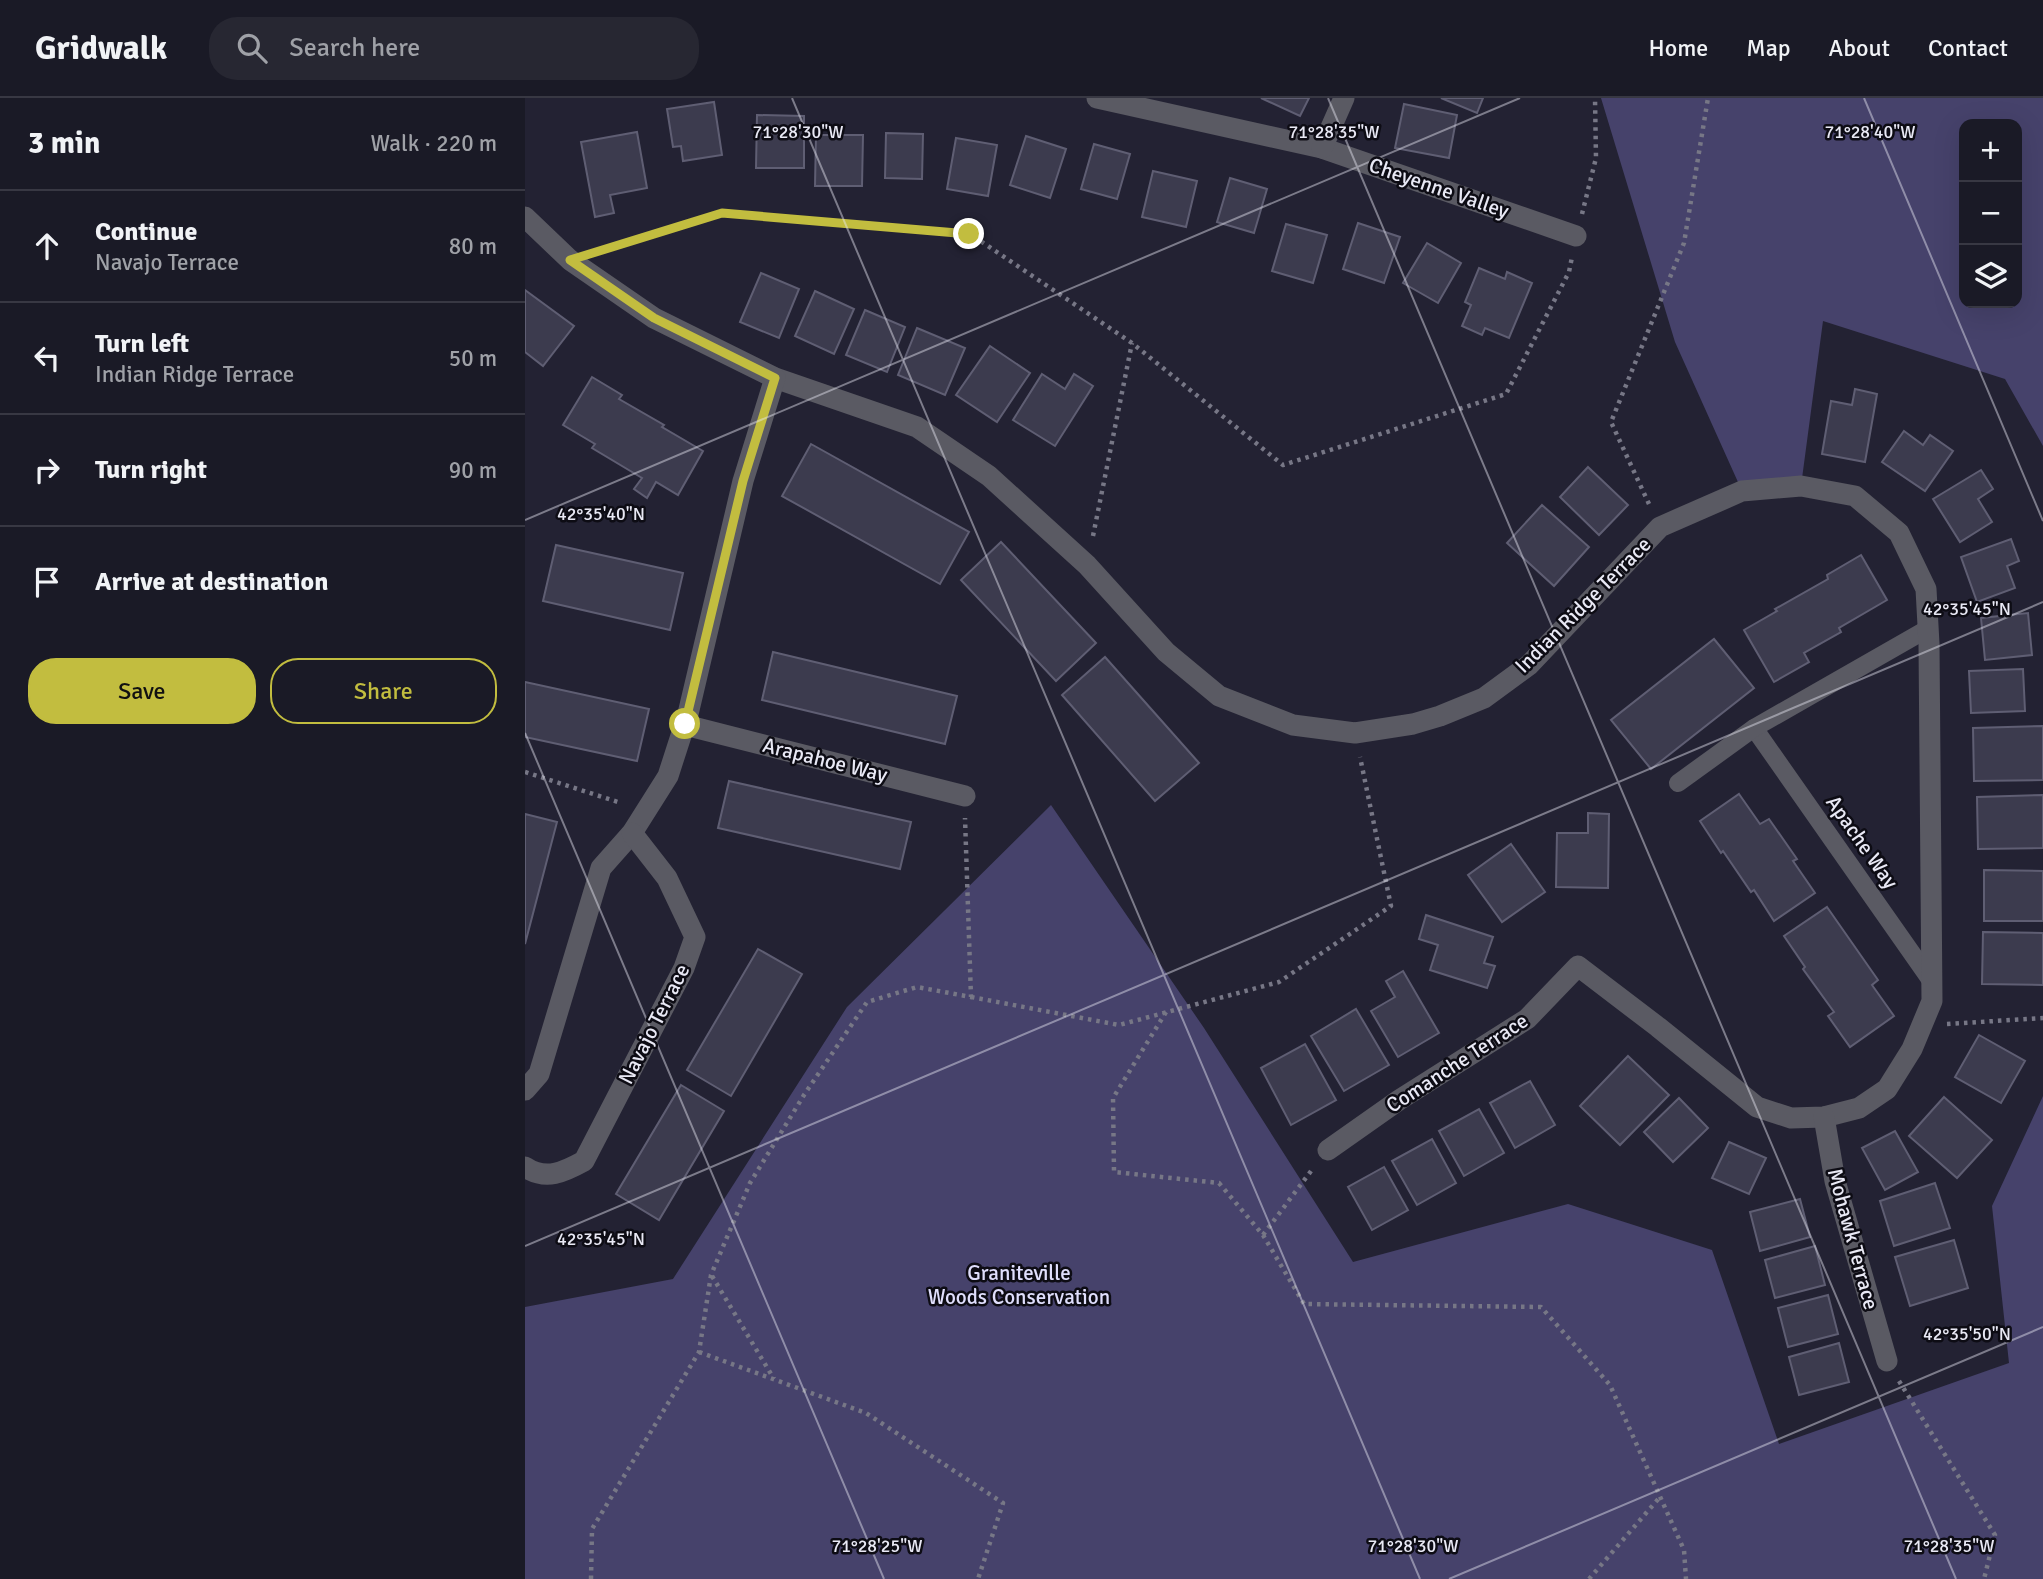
<!DOCTYPE html>
<meta charset="utf-8">
<style>
:root{--surface:#1a1a26;--page:#272732;--text:#f1f3f6;--muted:#9fa1a7;--line:#383843;--accent:#c2bd3f}
body{margin:0;font-family:Signika,sans-serif;background:var(--page);color:var(--text)}
.controls{position:absolute;right:21px;top:21px;display:grid;overflow:hidden;border-radius:14px;box-shadow:0 7px 28px #0002}
.controls button{width:63px;height:63px;display:grid;place-items:center;padding:0;border:0;border-bottom:2px solid var(--line);background:var(--surface);color:var(--text);font:35px sans-serif}
.stop{position:absolute;width:21px;height:21px;margin:-16px;border:5px solid #c2bd3f;border-radius:50%;background:#fff}
.stop.end{background:#c2bd3f;border-color:#fff;box-shadow:0 2px 7px #0008}
.list{margin:0;padding:0;list-style:none}
h2{display:flex;justify-content:space-between;align-items:center;height:91px;margin:0;padding:0 28px;font-size:30px}
h2 small{font-size:23px;font-weight:400;color:var(--muted)}
.list li{display:grid;grid-template-columns:46px 1fr auto;gap:21px;align-items:center;box-sizing:border-box;height:112px;padding:0 28px;border-top:2px solid var(--line)}
.list b{display:block;font-size:26px;white-space:nowrap}
.list p{margin:0;font-size:23px;white-space:nowrap;color:var(--muted)}
.list em{font-size:23px;font-style:normal;color:var(--muted)}
.actions{display:flex;gap:14px;padding:21px 28px}
.actions a{flex:1;padding:16px 0;border:2px solid var(--accent);border-radius:28px;text-align:center;font-size:24px;color:var(--accent)}
.actions .main{background:var(--accent);color:#111}
.icon{flex:none;width:38px;height:38px;fill:none;stroke:currentColor;stroke-width:2;stroke-linecap:round;stroke-linejoin:round}
.map{position:relative;flex:none;width:1518px;height:1481px;overflow:hidden}
header{display:flex;align-items:center;gap:42px;box-sizing:border-box;height:98px;padding:0 35px;background:var(--surface);border-bottom:2px solid var(--line)}
header strong{font-size:33px}
nav{display:flex;gap:38px;margin-inline-start:auto;font-size:24px}
.search{width:490px;height:63px;background:var(--page);display:flex;align-items:center;gap:18px;box-sizing:border-box;padding:0 24px;border-radius:28px;color:var(--muted);font-size:26px}
main{display:flex}
aside{flex:1;background:var(--surface)}
.map>svg:first-child{display:block}
</style>
<header>
<strong>Gridwalk</strong>
<div class="search"><svg class="icon" aria-label="search" viewBox="0 0 24 24"><circle cx="10" cy="10" r="6"/><path d="M15 15l6 6"/></svg>Search here</div>
<nav><a>Home</a><a>Map</a><a>About</a><a>Contact</a></nav>
</header>
<main>
<aside>
<h2>3 min<small>Walk · 220 m</small></h2>
<ul class="list">
<li><svg class="icon" aria-label="ahead" viewBox="0 0 24 24"><path d="M12 20V5M6 11l6-6 6 6"/></svg><div><b>Continue</b><p>Navajo Terrace</p></div><em>80 m</em></li>
<li><svg class="icon" aria-label="left" viewBox="0 0 24 24"><path d="M17 20v-9H6M10 6l-5 5 5 5"/></svg><div><b>Turn left</b><p>Indian Ridge Terrace</p></div><em>50 m</em></li>
<li><svg class="icon" aria-label="right" viewBox="0 0 24 24"><path d="M7 20v-9h11M14 6l5 5-5 5"/></svg><div><b>Turn right</b></div><em>90 m</em></li>
<li><svg class="icon" aria-label="arrive" viewBox="0 0 24 24"><path d="M6 21V4h12l-3 4 3 4H6"/></svg><div><b>Arrive at destination</b></div></li>
</ul>
<div class="actions"><a class="main">Save</a><a>Share</a></div>
</aside>
<div class="map">
<svg width="1518" height="1481" viewBox="0 0 1518 1481">
<rect width="100%" height="100%" fill="#232233"/>
<!-- green -->
<g fill="#46426b" fill-rule="evenodd">
<path d="M1076 0H1518V348L1480 281 1298 223 1276 388 1217 393 1150 244ZM1439 26H1492V205H1439Z"/>
<path d="M526 707 679 930 828 1164 1043 1106 1187 1152 1254 1346 1484 1265 1467 1108 1518 998V1481H0V1209L148 1181 322 909Z"/>
</g>
<!-- building -->
<g fill="#3c3b4e" stroke="#5f5e73" stroke-width="2">
<path d="M736 0H784L775 18Z"/>
<path d="M916 0H958L952 15Z"/>
<path d="M189 4 197 57 158 63 156 48 148 49 142 11Z"/>
<path d="M879 6 932 17 924 60 870 50Z"/>
<path d="M232 17 279 18V70H231Z"/>
<path d="M112 34 122 90 85 97 89 115 70 119 56 44Z"/>
<path d="M361 35 398 36 397 81 360 80Z"/>
<path d="M291 37H338L337 88H290Z"/>
<path d="M501 38 541 51 525 100 485 87Z"/>
<path d="M431 40 472 47 463 98 422 91Z"/>
<path d="M569 46 605 56 592 101 556 91Z"/>
<path d="M628 73 672 83 661 129 617 119Z"/>
<path d="M705 80 742 91 729 135 692 124Z"/>
<path d="M833 125 875 139 859 185 818 171Z"/>
<path d="M761 126 802 137 788 185 747 173Z"/>
<path d="M902 145 936 165 913 205 878 185Z"/>
<path d="M954 170 980 181 982 174 1007 185 984 240 960 230 957 237 937 228 946 207 940 204Z"/>
<path d="M236 175 274 191 254 240 215 224Z"/>
<path d="M0 192 49 228 18 268 0 254Z"/>
<path d="M290 193 329 211 309 256 270 238Z"/>
<path d="M340 212 380 229 362 274 321 257Z"/>
<path d="M392 230 440 250 420 297 373 277Z"/>
<path d="M465 248 505 275 472 324 431 297Z"/>
<path d="M517 276 540 291 549 276 568 288 530 348 488 322Z"/>
<path d="M67 279 97 297 94 301 139 327 137 329 178 353 153 397 131 384 122 400 109 391 117 380 67 350 70 346 38 327Z"/>
<path d="M1330 291 1352 296 1340 364 1297 356 1306 303 1327 307Z"/>
<path d="M1379 333 1398 347 1405 337 1428 353 1400 393 1357 364Z"/>
<path d="M286 346 444 434 415 486 257 398Z"/>
<path d="M1063 369 1103 407 1074 437 1035 399Z"/>
<path d="M1456 372 1468 391 1453 401 1467 424 1435 444 1408 401Z"/>
<path d="M1017 407 1064 449 1029 488 982 445Z"/>
<path d="M1486 441 1494 463 1482 468 1490 490 1452 504 1436 459Z"/>
<path d="M476 444 571 545 531 583 436 482Z"/>
<path d="M31 447 158 475 145 532 18 503Z"/>
<path d="M1336 457 1362 502 1314 530 1316 534 1279 555 1284 564 1249 584 1219 532 1252 513 1250 511 1303 481 1302 477Z"/>
<path d="M1503 515 1507 557 1460 562 1456 520Z"/>
<path d="M1189 541 1229 590 1126 671 1086 622Z"/>
<path d="M248 554 432 598 420 646 237 602Z"/>
<path d="M580 559 674 665 630 703 537 597Z"/>
<path d="M1498 571 1500 613 1446 615 1444 573Z"/>
<path d="M0 584 124 611 112 663 0 639Z"/>
<path d="M1518 628V682L1449 683 1448 630Z"/>
<path d="M204 683 386 724 375 771 193 730Z"/>
<path d="M1214 696 1235 726 1244 721 1272 761 1268 763 1290 795 1249 823 1229 792 1226 794 1198 753 1196 755 1175 723Z"/>
<path d="M1518 697V750L1453 751 1452 699Z"/>
<path d="M1063 715 1084 716 1083 790 1031 789 1032 735H1063Z"/>
<path d="M0 716 32 724 0 846Z"/>
<path d="M986 746 1020 794 977 824 943 777Z"/>
<path d="M1459 772 1518 773V823H1459Z"/>
<path d="M1302 809 1353 882 1347 887 1369 918 1325 949 1303 918 1309 914 1278 871 1280 869 1259 838Z"/>
<path d="M901 817 968 839 959 865 970 868 962 890 905 872 913 847 894 841Z"/>
<path d="M1458 834 1518 835V887L1457 886Z"/>
<path d="M233 851 277 876 206 998 162 972Z"/>
<path d="M878 873 914 935 873 959 846 913 870 899 861 883Z"/>
<path d="M831 911 864 967 819 993 786 938Z"/>
<path d="M1454 937 1500 963 1476 1005 1430 979Z"/>
<path d="M780 946 811 1002 766 1027 736 970Z"/>
<path d="M1103 958 1144 997 1095 1047 1055 1008Z"/>
<path d="M1005 983 1030 1027 990 1050 965 1005Z"/>
<path d="M156 987 199 1013 134 1122 91 1096Z"/>
<path d="M1419 999 1467 1042 1432 1080 1384 1038Z"/>
<path d="M1154 1000 1183 1030 1148 1064 1119 1034Z"/>
<path d="M954 1011 979 1055 939 1078 914 1033Z"/>
<path d="M1370 1033 1393 1074 1360 1092 1337 1050Z"/>
<path d="M907 1041 931 1085 892 1107 867 1063Z"/>
<path d="M1204 1044 1241 1060 1224 1096 1187 1080Z"/>
<path d="M859 1069 883 1112 847 1132 823 1089Z"/>
<path d="M1410 1085 1425 1130 1369 1148 1355 1103Z"/>
<path d="M1275 1101 1285 1139 1235 1153 1225 1114Z"/>
<path d="M1429 1142 1443 1190 1385 1208 1370 1159Z"/>
<path d="M1290 1148 1300 1187 1250 1200 1240 1162Z"/>
<path d="M1303 1197 1313 1236 1263 1249 1253 1210Z"/>
<path d="M1314 1245 1324 1284 1274 1297 1264 1259Z"/>
</g>
<g fill="none" stroke-linecap="round" stroke-linejoin="round">
<!-- path -->
<g stroke="#777786" stroke-width="4.5" stroke-dasharray="3.5 5" stroke-linecap="butt">
<path d="M1057 116 1071 60 1070 0"/>
<path d="M74 153 197 115 445 136 607 245 758 367 981 296 1044 174 1047 159"/>
<path d="M1124 406 1086 324 1159 145 1183 0"/>
<path d="M568 438 607 245"/>
<path d="M0 674 96 705"/>
<path d="M446 899 594 927 754 884 866 808 835 659"/>
<path d="M641 914 588 1000 589 1074 694 1085 738 1137 779 1206 1016 1209 1085 1287 1159 1452 1161 1481"/>
<path d="M1422 926 1518 920"/>
<path d="M738 1137 789 1069"/>
<path d="M187 1178 249 1281"/>
<path d="M174 1254 341 1315 478 1405 453 1481"/>
<path d="M1374 1283 1470 1437 1459 1481"/>
<path d="M66 1481 67 1431 174 1254 186 1177 225 1085 279 997 342 904 392 889 446 899 440 720"/>
<path d="M1064 1481 1135 1399"/>
</g>
<!-- lane -->
<g stroke="#5a5a63" stroke-width="18">
<path d="M1229 630 1407 884"/>
<path d="M1153 685 1229 630 1404 530"/>
</g>
<!-- street -->
<g stroke="#5a5a63" stroke-width="21">
<path d="M572 0 797 50 1051 138"/>
<path d="M797 50 819 0"/>
<path d="M0 119 45 162 129 220 250 280 392 329 464 378 562 467 641 554 694 598 768 627 830 635 888 626 915 618 959 600 1004 567 1135 429 1217 393 1276 388 1330 398 1374 435 1401 491 1404 546 1407 903 1387 951 1362 991 1334 1010 1299 1019 1266 1020 1232 1009 1133 929 1053 868 1002 921 874 1002 803 1052"/>
<path d="M160 627 440 698"/>
<path d="M0 992 14 976 76 770 107 735 143 678 163 616 218 383 250 280"/>
<path d="M1299 1019 1310 1083 1362 1263"/>
<path d="M0 1069C21 1083 39 1074 59 1063L159 870 170 839 142 780 107 735"/>
</g>
</g>
<g fill="none" stroke-linecap="round" stroke-linejoin="round">
<!-- route -->
<path stroke="#c2bd3f" stroke-width="9" d="M160 626 218 383 250 280 129 220 45 162 197 115 444 136"/>
</g>
<!-- ticks -->
<path fill="none" stroke="#e9e9f5" stroke-width="2" stroke-opacity="0.45" d="M267 0 895 1481M803 0 1431 1481M1339 0 1518 423M0 422 995 0M0 635 359 1481M0 1148 1518 504M924 1481 1518 1229"/>
<g text-anchor="middle" stroke-width="5" stroke-linejoin="round" paint-order="stroke">
<!-- street labels -->
<g font-size="21" fill="#e9e9f5" stroke="#0d0c14">
<text transform="translate(914 90) rotate(19)" y="7">Cheyenne Valley</text>
<text transform="translate(1058 507) rotate(-45)" y="7">Indian Ridge Terrace</text>
<text transform="translate(300 662) rotate(14)" y="7">Arapahoe Way</text>
<text transform="translate(1337 744) rotate(55)" y="7">Apache Way</text>
<text transform="translate(129 926) rotate(-63)" y="7">Navajo Terrace</text>
<text transform="translate(932 965) rotate(-33)" y="7">Comanche Terrace</text>
<text transform="translate(1328 1141) rotate(75)" y="7">Mohawk Terrace</text>
</g>
<!-- park labels -->
<g font-size="21" fill="#e0dffd" stroke="#0d0c14">
<text x="494" y="1182">Graniteville<tspan x="494" dy="24">Woods Conservation</tspan></text>
</g>
</g>
<g font-size="18" text-anchor="middle" fill="#e9e9f5" stroke="#0d0c14" stroke-width="5" stroke-linejoin="round" paint-order="stroke">
<text x="273" y="40">71°28'30"W</text>
<text x="809" y="40">71°28'35"W</text>
<text x="1345" y="40">71°28'40"W</text>
<text x="76" y="422">42°35'40"N</text>
<text x="1442" y="517">42°35'45"N</text>
<text x="76" y="1147">42°35'45"N</text>
<text x="1442" y="1242">42°35'50"N</text>
<text x="352" y="1454">71°28'25"W</text>
<text x="888" y="1454">71°28'30"W</text>
<text x="1424" y="1454">71°28'35"W</text>
</g>
</svg>
<div class="controls">
<button>+</button>
<button>−</button>
<button><svg class="icon" aria-label="layers" viewBox="0 0 24 24"><path d="M12 4l9 5-9 5-9-5zM3 14l9 5 9-5"/></svg></button>
</div>
<div class="stop" style="left:160px;top:626px"></div>
<div class="stop end" style="left:444px;top:136px"></div>
</div>
</main>
